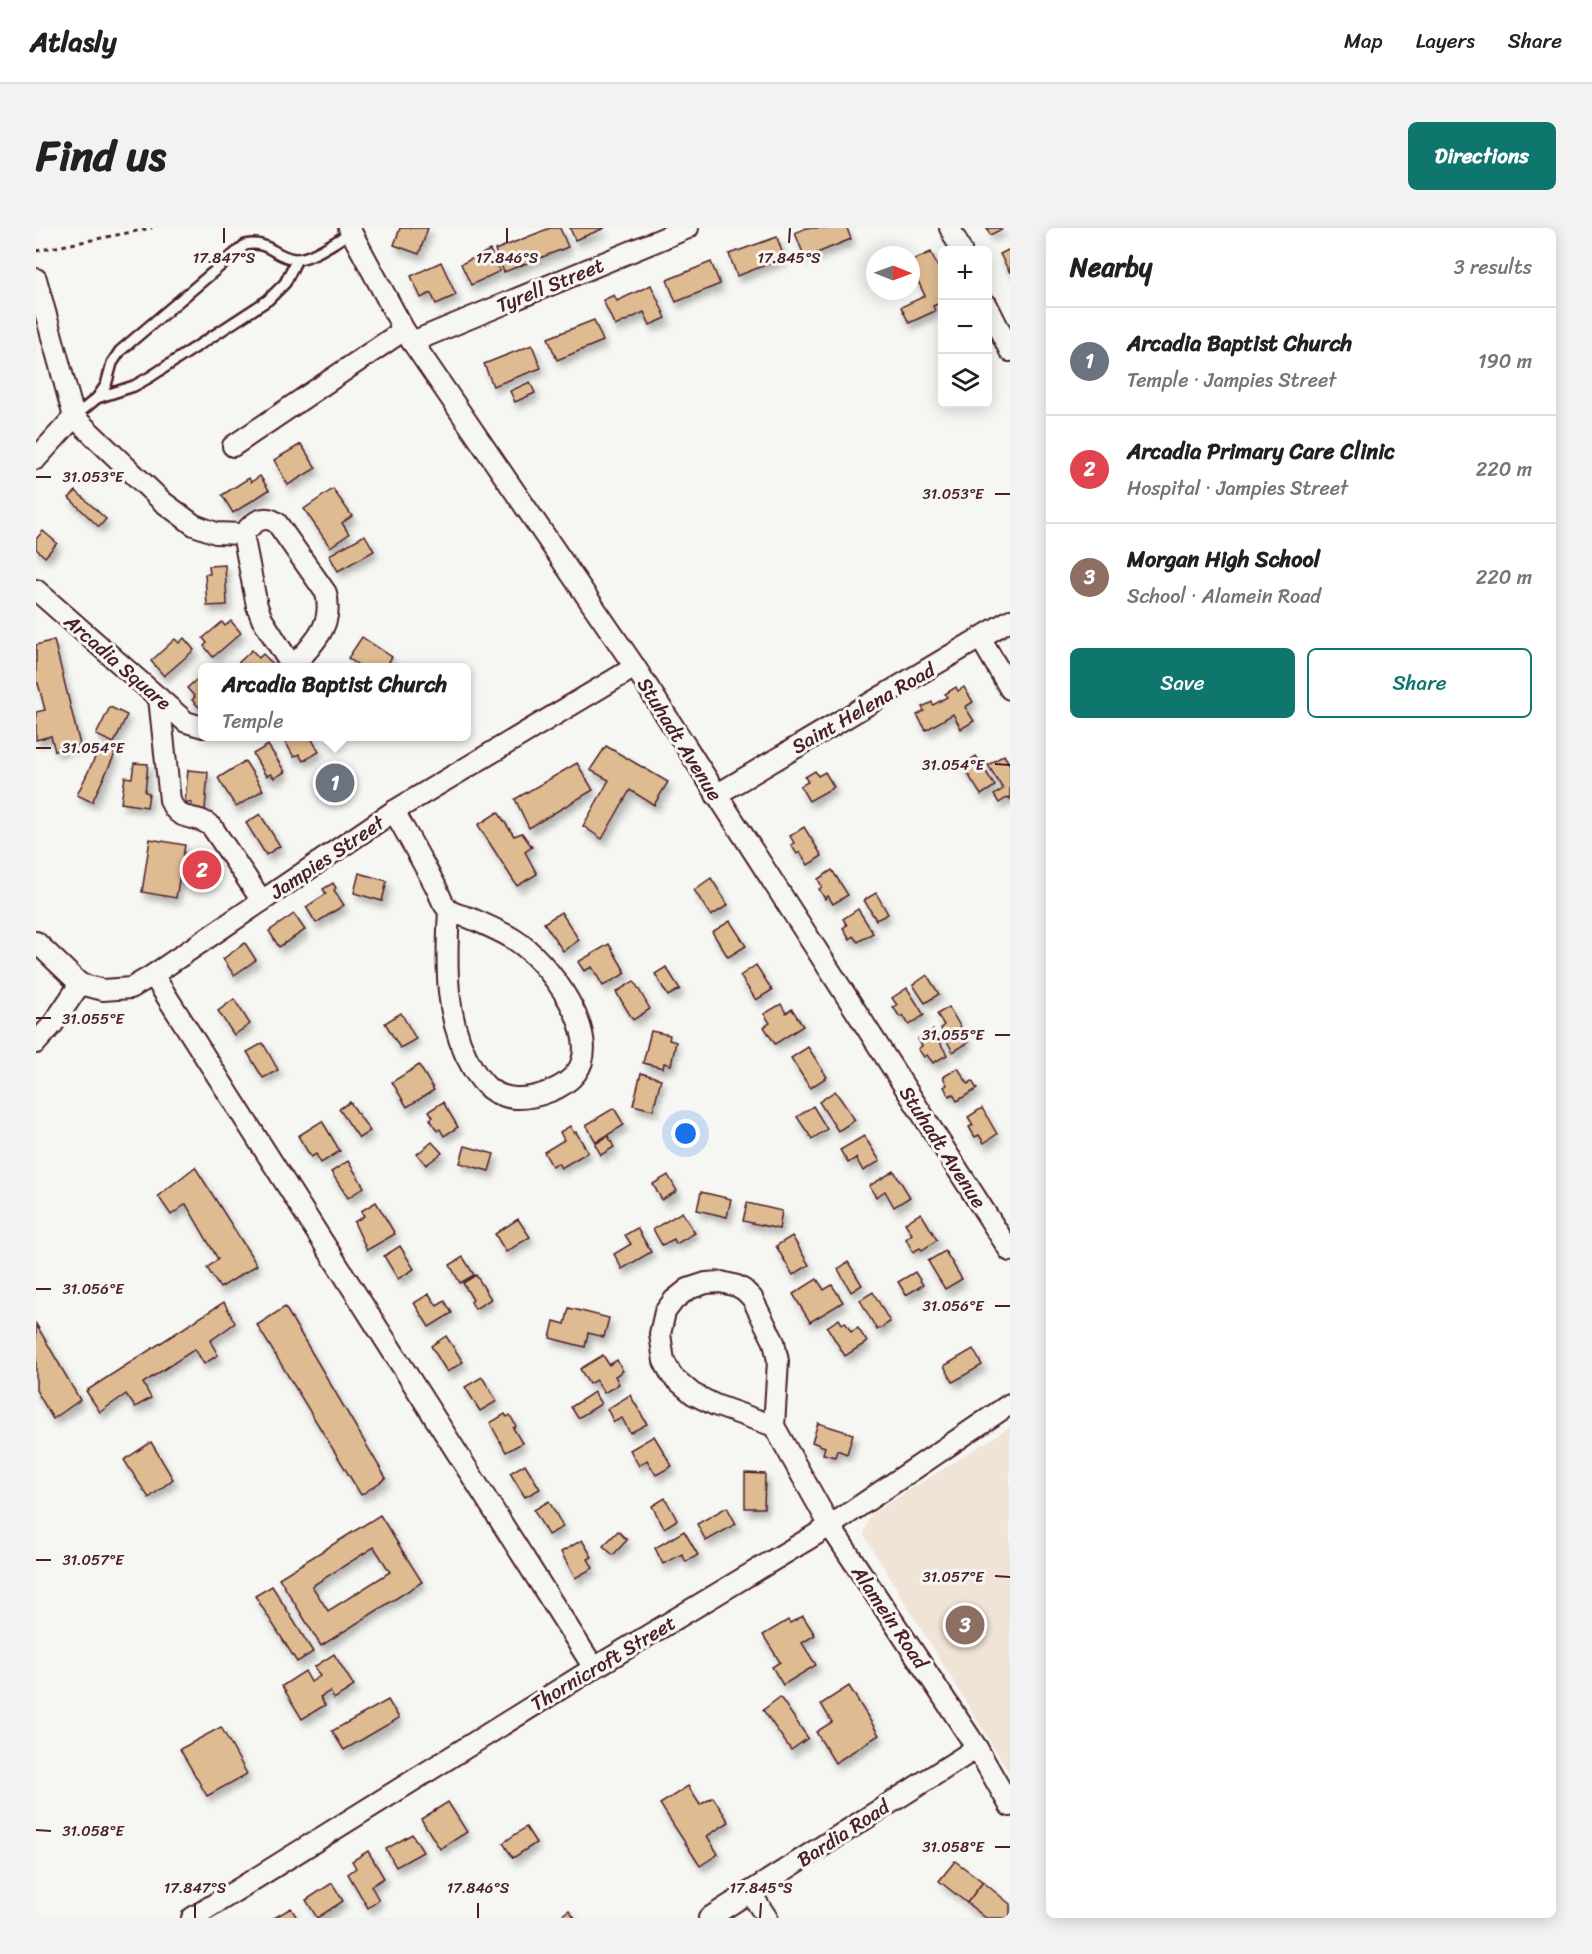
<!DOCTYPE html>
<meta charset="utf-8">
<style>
:root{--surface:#fff;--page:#f2f2f2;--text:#202124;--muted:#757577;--line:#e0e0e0;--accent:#0f766e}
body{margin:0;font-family:Sriracha,sans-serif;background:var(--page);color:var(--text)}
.controls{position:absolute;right:18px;top:18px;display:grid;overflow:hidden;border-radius:9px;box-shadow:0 3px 15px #0003}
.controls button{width:54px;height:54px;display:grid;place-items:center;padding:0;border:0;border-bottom:2px solid var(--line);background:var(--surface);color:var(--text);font:30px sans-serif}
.compass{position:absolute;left:830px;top:18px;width:54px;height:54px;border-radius:50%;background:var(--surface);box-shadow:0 3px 15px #0003;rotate:91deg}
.you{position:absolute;left:650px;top:906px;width:21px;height:21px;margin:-15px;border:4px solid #fff;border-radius:50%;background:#1a73e8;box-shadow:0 0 0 9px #1a73e833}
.badge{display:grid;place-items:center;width:39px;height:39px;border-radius:50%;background:var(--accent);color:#fff;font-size:20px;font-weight:700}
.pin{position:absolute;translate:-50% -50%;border:3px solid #fff;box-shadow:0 2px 6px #0006}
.popup{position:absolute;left:162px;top:435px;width:273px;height:78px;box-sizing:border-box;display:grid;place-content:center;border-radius:9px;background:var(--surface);filter:drop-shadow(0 2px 4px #0005);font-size:20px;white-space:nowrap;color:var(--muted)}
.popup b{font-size:22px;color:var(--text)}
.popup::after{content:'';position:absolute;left:50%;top:100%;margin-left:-12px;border:12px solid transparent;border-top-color:var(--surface)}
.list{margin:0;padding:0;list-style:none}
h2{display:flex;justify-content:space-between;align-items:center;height:78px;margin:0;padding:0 24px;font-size:26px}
h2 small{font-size:20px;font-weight:400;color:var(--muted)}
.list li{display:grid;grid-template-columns:39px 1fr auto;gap:18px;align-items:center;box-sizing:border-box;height:108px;padding:0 24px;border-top:2px solid var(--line)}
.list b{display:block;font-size:22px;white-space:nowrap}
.list p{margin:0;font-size:20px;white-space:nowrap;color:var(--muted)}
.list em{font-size:20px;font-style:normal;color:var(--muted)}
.actions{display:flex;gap:12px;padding:18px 24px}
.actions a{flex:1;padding:14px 0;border:2px solid var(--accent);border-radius:9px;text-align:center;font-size:21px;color:var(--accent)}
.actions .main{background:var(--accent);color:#fff}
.icon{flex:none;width:33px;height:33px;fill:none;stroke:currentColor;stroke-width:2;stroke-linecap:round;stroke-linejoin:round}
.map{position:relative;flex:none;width:974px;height:1690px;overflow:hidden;border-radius:9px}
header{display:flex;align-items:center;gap:36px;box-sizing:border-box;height:84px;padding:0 30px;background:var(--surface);border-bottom:2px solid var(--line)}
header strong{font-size:28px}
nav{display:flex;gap:33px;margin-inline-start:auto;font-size:21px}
.intro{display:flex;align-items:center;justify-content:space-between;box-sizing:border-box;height:144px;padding:0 36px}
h1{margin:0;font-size:42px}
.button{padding:15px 27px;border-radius:9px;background:var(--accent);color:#fff;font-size:21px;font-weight:700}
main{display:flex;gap:36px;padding:0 36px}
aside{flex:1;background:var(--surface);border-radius:9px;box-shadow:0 3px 15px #0003}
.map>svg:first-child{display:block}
</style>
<header>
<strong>Atlasly</strong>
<nav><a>Map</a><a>Layers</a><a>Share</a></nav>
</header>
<div class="intro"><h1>Find us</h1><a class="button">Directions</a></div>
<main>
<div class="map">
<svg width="974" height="1690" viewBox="0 0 974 1690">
<defs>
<filter id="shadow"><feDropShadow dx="3.5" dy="6" stdDeviation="3" flood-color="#0004"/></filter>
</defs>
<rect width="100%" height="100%" fill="#f6f6f2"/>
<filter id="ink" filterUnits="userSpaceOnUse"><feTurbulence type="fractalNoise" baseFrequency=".0167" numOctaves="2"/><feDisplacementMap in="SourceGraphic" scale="12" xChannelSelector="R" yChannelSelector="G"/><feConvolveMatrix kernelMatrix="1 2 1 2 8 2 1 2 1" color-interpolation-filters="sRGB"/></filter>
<g filter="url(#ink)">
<!-- built -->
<path fill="#efe4d5" d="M974 1199V1546L828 1307 834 1287Z"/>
<!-- building -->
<g fill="#dfbb91" stroke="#4a1f2b" stroke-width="1.5" fill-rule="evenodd" filter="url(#shadow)">
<path d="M364 0H392L383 26 358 17Z"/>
<path d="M514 0H524L532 19 468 44 459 22Z"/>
<path d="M534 0H569L539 12Z"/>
<path d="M770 0H811L815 11 769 30 759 5Z"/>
<path d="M951 0H968L954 7Z"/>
<path d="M741 9 748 30 701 48 693 26Z"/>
<path d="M974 21V45L964 26Z"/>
<path d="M454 22 464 43 435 57 425 36Z"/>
<path d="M895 24 905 46 906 45V74L897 78 899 83 873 95 865 79 889 68 875 38V33Z"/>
<path d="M405 34 420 67 400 76 395 65 385 70 375 48Z"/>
<path d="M675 34 684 56 640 74 631 52Z"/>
<path d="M615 57 630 90 614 97 608 84 579 98 567 72 578 67 581 73Z"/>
<path d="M558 92 567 113 521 132 512 110Z"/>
<path d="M496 117 505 140 457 158 448 136Z"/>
<path d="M494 154 499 165 479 174 474 163Z"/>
<path d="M265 216 280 240 252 257 238 232Z"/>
<path d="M224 248 233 262 197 285 186 267 213 250 215 254Z"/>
<path d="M297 261 316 288 306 295 313 306 294 319 268 281Z"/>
<path d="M40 263 70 291 63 299 33 270Z"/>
<path d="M7 303 21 315 9 329 0 321V311Z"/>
<path d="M329 307 338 323 302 343 293 327Z"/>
<path d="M189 337 191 377 171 378 169 346H174L173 338Z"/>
<path d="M195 393 205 405 177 429 168 418 171 415 167 410 186 394 189 398Z"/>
<path d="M326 409 356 429 349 440H327L312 430Z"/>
<path d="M148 410 158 422 128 448 115 433 139 411 143 415Z"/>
<path d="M18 412 44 517 19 523 15 508 0 512V484L9 482 2 455 0 456V417Z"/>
<path d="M216 422 223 430 227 426 238 437 235 440H197Z"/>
<path d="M167 446V483L156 472 159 469 151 460Z"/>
<path d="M920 459 922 463 928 459 937 474 929 479 938 493 925 501 917 486 890 502 881 487 888 483 886 479 896 474 897 477 911 469 909 466Z"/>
<path d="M74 479 91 487 78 515 60 507Z"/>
<path d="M246 508H274L283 524 267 533 263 526 258 529Z"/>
<path d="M232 517 249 544 238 550 235 546 230 548 217 526Z"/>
<path d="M570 518 632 554 618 577 594 562 566 611 547 598 573 552 554 542Z"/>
<path d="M64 519 79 526 56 574 41 567Z"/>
<path d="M968 527 974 537V571L972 569 963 575 958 567 967 561 952 537Z"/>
<path d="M940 528 959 558 945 567 926 537Z"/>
<path d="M209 533 227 562 200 579 182 550Z"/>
<path d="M98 535 112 536 109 564 113 565 111 579 85 575 89 549 96 550Z"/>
<path d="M541 535 557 562 493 600 479 571Z"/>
<path d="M152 542 172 544 169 582 155 580 156 575 149 574Z"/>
<path d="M779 543 782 548 789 544 798 559 773 573 764 558 772 554 769 549Z"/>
<path d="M462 584 478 608 486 605 496 619 489 624 501 646 481 658 442 597Z"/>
<path d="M224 586 244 618 230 627 210 595Z"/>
<path d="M768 599 786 628 772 637 764 624 761 626 755 617 758 615 754 608Z"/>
<path d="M114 611 149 617 140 670 106 664Z"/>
<path d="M796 642 812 667 797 676 792 668 789 671 783 661 786 659 782 651Z"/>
<path d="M323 645 351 653 346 673 318 665Z"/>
<path d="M675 650 692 677 675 688 658 662Z"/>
<path d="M297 655 300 660 298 662 308 677 280 695 270 679 290 666 287 661Z"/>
<path d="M840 665 852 686 840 692 828 672Z"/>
<path d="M822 681 837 705 822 714 817 708 814 711 807 700 811 697 807 691Z"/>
<path d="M525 684 543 712 527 723 508 695Z"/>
<path d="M258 686 269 702 243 719 233 703Z"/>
<path d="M694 693 710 718 692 729 676 704Z"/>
<path d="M209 715 220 732 198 747 187 731Z"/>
<path d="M573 716 590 745 567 758 556 739 548 743 542 734Z"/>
<path d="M720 737 736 762 720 772 704 748Z"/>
<path d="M630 739 644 761 632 768 619 746Z"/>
<path d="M891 747 903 766 889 775 877 757Z"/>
<path d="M598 753 614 781 597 792 580 764Z"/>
<path d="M871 760 888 787 873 797 867 787 864 789 857 779 861 777 856 770Z"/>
<path d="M198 771 214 796 198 807 182 783Z"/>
<path d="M745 776 750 785 756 781 767 798 739 816 728 799 734 795 728 786Z"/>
<path d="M913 779 933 814 917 824 907 806 905 800 908 797 901 786Z"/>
<path d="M365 785 380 811 364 820 349 795Z"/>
<path d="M897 802 911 827 897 835 891 827 888 829 882 821 886 818 882 811Z"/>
<path d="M615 803 634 807 633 812 640 814 635 837 628 835 627 840 607 835Z"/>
<path d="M227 815 242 842 227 850 211 824Z"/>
<path d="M772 819 791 849 774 860 755 830Z"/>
<path d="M383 837 398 862 371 879 356 854Z"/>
<path d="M922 840 932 856 936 853 941 861 921 873 917 866 913 868 908 859 911 857 907 849Z"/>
<path d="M605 845 625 851 617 882 597 877Z"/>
<path d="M799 863 819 892 802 903 783 874Z"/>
<path d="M314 874 334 903 323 910 303 881Z"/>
<path d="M407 874 422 899 408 908 404 901 401 903 394 891 397 889 393 883Z"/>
<path d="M777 878 791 901 776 911 761 889Z"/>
<path d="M578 880 588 897 560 914 550 897Z"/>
<path d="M946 880 961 906 948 915 943 907 939 909 933 899 937 897 932 889Z"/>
<path d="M286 893 304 923 285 935 280 926 275 929 262 908Z"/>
<path d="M534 898 538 905 540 904 552 924 525 940 522 935 516 938 508 924 528 912 524 904Z"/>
<path d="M572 908 578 919 565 927 559 916Z"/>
<path d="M828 908 844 933 827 943 820 930 812 935 804 922Z"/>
<path d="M396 914 406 925 390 937 381 926Z"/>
<path d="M429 918 458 926 453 943 424 935Z"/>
<path d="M312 933 328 959 312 970 295 944Z"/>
<path d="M159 939 221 1037 184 1060 171 1040 182 1031 150 976 135 987 122 968Z"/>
<path d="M858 943 874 969 858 979 849 963 840 969 833 958Z"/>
<path d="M632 947 641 963 626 972 617 956Z"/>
<path d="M665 964 695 971 691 989 661 982Z"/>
<path d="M340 974 359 1006 331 1022 318 994 328 988 325 983Z"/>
<path d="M711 975 746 983 743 1001 707 993Z"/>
<path d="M646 984 659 1005 640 1016 638 1011 626 1017 617 1001Z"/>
<path d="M885 985 901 1012 886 1022 884 1020 877 1024 870 1011 876 1006 869 995Z"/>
<path d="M482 991 494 1009 470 1024 459 1006Z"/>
<path d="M601 1000 615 1024 586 1041 578 1026 595 1016 589 1007Z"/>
<path d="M756 1008 773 1037 757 1047 740 1018Z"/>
<path d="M364 1018 378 1041 362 1051 348 1028Z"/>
<path d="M909 1023 926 1051 909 1061 892 1033Z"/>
<path d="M427 1029 438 1047 424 1055 414 1037Z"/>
<path d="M812 1034 826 1057 815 1064 802 1041Z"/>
<path d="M879 1044 887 1057 870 1067 862 1054Z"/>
<path d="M440 1047 455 1071 439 1081 435 1074 437 1072 427 1055Z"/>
<path d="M781 1051 788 1062 796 1057 807 1074 774 1094 757 1066Z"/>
<path d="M837 1064 854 1094 841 1102 824 1072Z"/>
<path d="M393 1066 401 1078 409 1073 416 1085 393 1099 378 1075Z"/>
<path d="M188 1074 199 1095 174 1113 182 1127 168 1136 159 1121 107 1155 115 1170 99 1179 90 1166 64 1184 50 1163Z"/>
<path d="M249 1079 350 1250 325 1267 221 1097Z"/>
<path d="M533 1080 573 1090 568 1109 552 1105 549 1119 514 1110 518 1093 529 1096Z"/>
<path d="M803 1091 806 1096 809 1094 815 1104 822 1100 831 1114 809 1128 791 1099Z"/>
<path d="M0 1096 44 1172 17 1191 0 1162Z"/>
<path d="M410 1108 427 1134 411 1144 395 1118Z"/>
<path d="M937 1121 946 1137 917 1154 908 1138Z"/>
<path d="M567 1127 573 1137 581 1132 587 1143 579 1148 583 1156 568 1165 560 1152 553 1156 544 1141Z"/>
<path d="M446 1149 461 1173 444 1183 429 1159Z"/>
<path d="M558 1164 565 1176 542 1190 535 1179Z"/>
<path d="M594 1167 611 1196 594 1205 586 1190 578 1194 571 1181Z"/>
<path d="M469 1186 471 1189 474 1187 480 1198 477 1200 486 1215 470 1224 454 1195Z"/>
<path d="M782 1195 817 1206 811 1226 801 1222 799 1229 787 1226 789 1219 776 1214Z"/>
<path d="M618 1208 636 1238 620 1247 611 1232 603 1238 594 1222Z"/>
<path d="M115 1214 137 1251 113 1270 88 1232Z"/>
<path d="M489 1236 504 1261 489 1269 474 1245Z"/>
<path d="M709 1245 729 1246 728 1280H709Z"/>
<path d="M629 1270 641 1292 628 1300 616 1278Z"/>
<path d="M513 1273 527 1299 512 1307 498 1282Z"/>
<path d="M691 1279 700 1296 670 1313 661 1296Z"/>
<path d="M344 1287 386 1354 285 1418 243 1350ZM338 1319 354 1344 292 1383 276 1358Z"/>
<path d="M582 1303 591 1312 577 1327 567 1318Z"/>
<path d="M648 1303 662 1327 650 1334 646 1326 627 1336 619 1320Z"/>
<path d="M546 1312 556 1329 552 1331 557 1340 539 1350 525 1324Z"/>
<path d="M236 1358 277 1424 261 1434 219 1368Z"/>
<path d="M767 1388 779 1407 766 1415 780 1437 747 1457 736 1439 744 1434 727 1407 752 1392 754 1395Z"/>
<path d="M298 1426 318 1458 298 1471 294 1463 284 1469 289 1477 266 1491 246 1458 269 1443 275 1454 284 1448 278 1439Z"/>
<path d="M813 1458 843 1507 799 1535 780 1504 796 1494 785 1476Z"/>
<path d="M744 1469 772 1510 755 1522 727 1482Z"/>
<path d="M352 1472 363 1490 308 1522 296 1503Z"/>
<path d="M185 1499 211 1546 171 1568 144 1521Z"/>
<path d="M652 1558 664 1577 677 1569 693 1594 671 1608 682 1626 664 1638 624 1576Z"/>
<path d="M412 1574 431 1604 404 1621 385 1591Z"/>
<path d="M490 1599 500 1615 477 1630 467 1615Z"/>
<path d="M376 1606 387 1624 360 1639 350 1621Z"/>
<path d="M332 1623 348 1650 335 1658 343 1672 332 1680 312 1646 320 1640 316 1633Z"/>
<path d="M919 1633 947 1654 931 1675 903 1653Z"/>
<path d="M947 1654 974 1676V1690H950L931 1675Z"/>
<path d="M296 1655 307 1673 281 1690 270 1672Z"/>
<path d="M255 1680 261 1690H238Z"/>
<path d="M533 1682 539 1690H522Z"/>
</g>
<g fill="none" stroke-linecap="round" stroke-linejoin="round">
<defs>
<g id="lane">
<path d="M61 170 98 158 114 149 232 72 249 55 261 31"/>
<path d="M38 189 61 170 70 157 76 135 84 123 209 17C233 12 238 29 259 31 274 32 302 12 315 4"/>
</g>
<g id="street">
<path d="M313 0 368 102 599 439 974 1023"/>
<path d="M914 0 925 22"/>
<path d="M0 51 38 189 127 274 158 297 180 305 207 306 221 378 226 391 257 440"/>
<path d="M951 77 974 123"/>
<path d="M376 114 652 0"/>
<path d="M197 218 368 102"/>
<path d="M0 231 38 189"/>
<path d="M207 306C217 295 227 285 241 295L290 365C298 399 277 415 257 439"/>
<path d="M0 362 150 494 167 499"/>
<path d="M945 411 974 461"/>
<path d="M123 470 134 572C143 597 160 584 176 599L226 673"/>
<path d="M680 567 974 392"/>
<path d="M358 583C372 608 386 633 400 659 403 665 407 678 413 682 418 686 428 688 434 690 450 697 465 703 479 712 511 732 569 808 540 845 528 861 499 871 479 870 457 868 448 858 437 841 408 793 410 736 413 682"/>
<path d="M0 714 44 756"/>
<path d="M117 747 558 1440"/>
<path d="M0 815 17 796 44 756 67 762 95 760 117 747 358 583 599 439"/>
<path d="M738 1198 679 1177 657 1166 636 1148 628 1133 624 1106 629 1084 638 1072 652 1061 670 1055 685 1054 701 1058 708 1062 716 1070 738 1114 742 1133 738 1198 794 1298 941 1520 974 1578"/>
<path d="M714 1664 731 1690"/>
<path d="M156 1690 558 1440 794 1298 974 1176"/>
<path d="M673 1690 941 1520"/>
</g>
</defs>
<!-- lane casing -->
<use href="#lane" stroke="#4a1f2b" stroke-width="14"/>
<!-- street casing -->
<use href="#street" stroke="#4a1f2b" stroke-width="24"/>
<!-- path -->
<path stroke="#4a1f2b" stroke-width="3" stroke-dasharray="4.5 4.5" stroke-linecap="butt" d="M0 23 116 0"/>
<!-- lane -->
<use href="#lane" stroke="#f6f6f2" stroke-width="9"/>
<!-- street -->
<use href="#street" stroke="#f6f6f2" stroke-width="20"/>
</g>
</g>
<!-- ticks -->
<path fill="none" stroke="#4a1f2b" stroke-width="2" d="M188 15V0M471 15V0M753 15 754 0M0 249H15M959 266H974M0 520H15M959 536 974 537M0 790H15M959 807H974M0 1061H15M959 1078H974M0 1332H15M959 1348 974 1349M0 1602 15 1603M959 1619H974M159 1690V1675M442 1690V1675M724 1690 725 1675"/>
<g text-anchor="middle" stroke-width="6" stroke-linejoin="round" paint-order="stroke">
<!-- street labels -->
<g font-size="20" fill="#4a1f2b" stroke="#f6f6f2">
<text transform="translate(514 57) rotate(-22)" y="7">Tyrell Street</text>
<text transform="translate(82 434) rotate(41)" y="7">Arcadia Square</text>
<text transform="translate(827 480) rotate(-30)" y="7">Saint Helena Road</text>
<text transform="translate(644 511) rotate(58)" y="7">Stuhadt Avenue</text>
<text transform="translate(291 629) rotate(-34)" y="7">Jampies Street</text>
<text transform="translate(907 919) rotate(57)" y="7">Stuhadt Avenue</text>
<text transform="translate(854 1389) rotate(56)" y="7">Alamein Road</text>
<text transform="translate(567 1435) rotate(-31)" y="7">Thornicroft Street</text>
<text transform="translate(807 1605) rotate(-33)" y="7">Bardia Road</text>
</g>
</g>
<g font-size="15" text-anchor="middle" fill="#4a1f2b" stroke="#f6f6f2" stroke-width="6" stroke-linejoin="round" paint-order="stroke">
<text x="188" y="35">17.847°S</text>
<text x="471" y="35">17.846°S</text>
<text x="753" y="35">17.845°S</text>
<text x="57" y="254">31.053°E</text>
<text x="917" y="271">31.053°E</text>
<text x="57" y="525">31.054°E</text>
<text x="917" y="542">31.054°E</text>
<text x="57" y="796">31.055°E</text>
<text x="917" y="812">31.055°E</text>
<text x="57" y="1066">31.056°E</text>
<text x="917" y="1083">31.056°E</text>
<text x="57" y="1337">31.057°E</text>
<text x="917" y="1354">31.057°E</text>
<text x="57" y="1608">31.058°E</text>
<text x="917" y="1624">31.058°E</text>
<text x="159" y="1665">17.847°S</text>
<text x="442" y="1665">17.846°S</text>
<text x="725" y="1665">17.845°S</text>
</g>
</svg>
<div class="controls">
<button>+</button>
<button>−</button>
<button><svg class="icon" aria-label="layers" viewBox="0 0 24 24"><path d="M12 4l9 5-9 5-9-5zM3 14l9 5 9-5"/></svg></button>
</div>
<svg class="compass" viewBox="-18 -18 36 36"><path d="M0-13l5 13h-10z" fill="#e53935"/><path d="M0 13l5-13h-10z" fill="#757577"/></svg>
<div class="you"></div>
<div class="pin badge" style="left:299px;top:555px;background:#6b7280">1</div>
<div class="popup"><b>Arcadia Baptist Church</b>Temple</div>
<div class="pin badge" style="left:166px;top:642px;background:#e0444e">2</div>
<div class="pin badge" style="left:929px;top:1397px;background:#8d6e63">3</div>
</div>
<aside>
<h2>Nearby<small>3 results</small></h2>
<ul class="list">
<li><span class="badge" style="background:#6b7280">1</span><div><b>Arcadia Baptist Church</b><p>Temple · Jampies Street</p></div><em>190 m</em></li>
<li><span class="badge" style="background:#e0444e">2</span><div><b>Arcadia Primary Care Clinic</b><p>Hospital · Jampies Street</p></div><em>220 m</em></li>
<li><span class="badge" style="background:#8d6e63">3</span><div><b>Morgan High School</b><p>School · Alamein Road</p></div><em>220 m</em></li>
</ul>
<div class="actions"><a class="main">Save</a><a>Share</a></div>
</aside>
</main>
